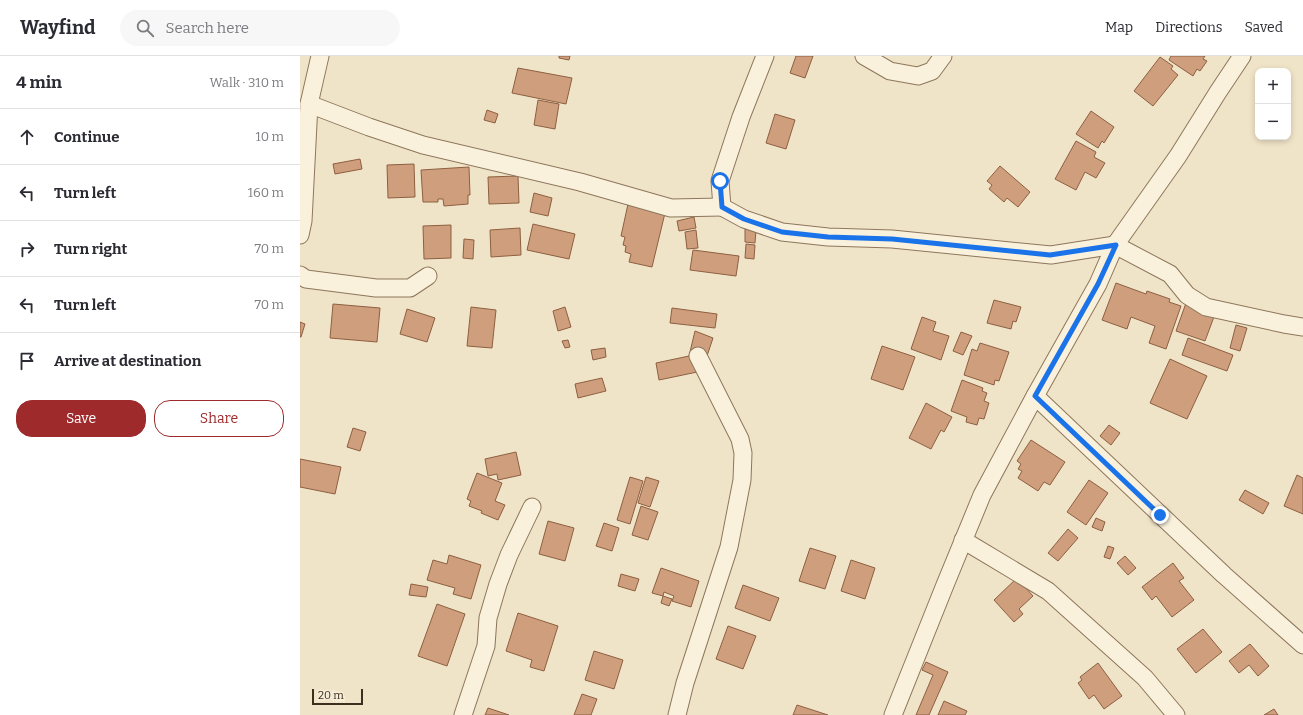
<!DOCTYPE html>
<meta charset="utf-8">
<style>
:root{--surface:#fff;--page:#f7f7f7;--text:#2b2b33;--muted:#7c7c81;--line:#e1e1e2;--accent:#9e2a2b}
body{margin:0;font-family:Bitter,serif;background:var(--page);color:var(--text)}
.controls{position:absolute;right:12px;top:12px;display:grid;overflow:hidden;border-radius:8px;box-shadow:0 2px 6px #0003}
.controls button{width:36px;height:36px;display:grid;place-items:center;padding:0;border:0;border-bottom:1px solid var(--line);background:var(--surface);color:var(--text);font:20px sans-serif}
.scale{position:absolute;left:12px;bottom:10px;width:51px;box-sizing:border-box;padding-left:4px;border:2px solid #3d2e20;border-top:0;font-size:11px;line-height:14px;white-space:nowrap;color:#3d2e20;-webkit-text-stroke:3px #f7eed8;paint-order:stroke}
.stop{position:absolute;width:12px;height:12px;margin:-9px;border:3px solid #1a73e8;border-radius:50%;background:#fff}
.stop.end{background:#1a73e8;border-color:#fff;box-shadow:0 1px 4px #0008}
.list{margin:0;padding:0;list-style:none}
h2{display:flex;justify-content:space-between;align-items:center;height:52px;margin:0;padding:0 16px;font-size:17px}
h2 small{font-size:13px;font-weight:400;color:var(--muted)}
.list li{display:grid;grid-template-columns:26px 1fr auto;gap:12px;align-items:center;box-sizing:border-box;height:56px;padding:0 16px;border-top:1px solid var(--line)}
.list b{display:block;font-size:15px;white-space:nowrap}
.list em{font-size:13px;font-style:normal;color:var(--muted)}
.actions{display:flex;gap:8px;padding:12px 16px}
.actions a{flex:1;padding:9px 0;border:1px solid var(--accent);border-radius:16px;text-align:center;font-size:14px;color:var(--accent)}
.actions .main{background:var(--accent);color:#fff}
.icon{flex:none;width:22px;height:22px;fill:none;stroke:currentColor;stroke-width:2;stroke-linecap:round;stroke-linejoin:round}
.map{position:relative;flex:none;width:1003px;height:659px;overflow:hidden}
header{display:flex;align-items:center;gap:24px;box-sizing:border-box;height:56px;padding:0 20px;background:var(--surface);border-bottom:1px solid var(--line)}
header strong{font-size:19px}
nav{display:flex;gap:22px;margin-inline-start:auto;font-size:14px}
.search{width:280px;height:36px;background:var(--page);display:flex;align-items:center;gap:10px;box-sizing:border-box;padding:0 14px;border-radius:22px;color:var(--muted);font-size:15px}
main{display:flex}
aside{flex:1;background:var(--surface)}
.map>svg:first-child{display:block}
</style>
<header>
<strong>Wayfind</strong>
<div class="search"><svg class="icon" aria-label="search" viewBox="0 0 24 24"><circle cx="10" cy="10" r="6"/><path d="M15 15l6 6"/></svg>Search here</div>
<nav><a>Map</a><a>Directions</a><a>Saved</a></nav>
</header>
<main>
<aside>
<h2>4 min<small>Walk · 310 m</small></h2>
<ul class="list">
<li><svg class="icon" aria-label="ahead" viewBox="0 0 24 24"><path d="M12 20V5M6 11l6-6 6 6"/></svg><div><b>Continue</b></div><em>10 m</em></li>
<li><svg class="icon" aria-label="left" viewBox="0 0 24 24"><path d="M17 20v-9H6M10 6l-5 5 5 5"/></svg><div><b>Turn left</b></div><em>160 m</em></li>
<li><svg class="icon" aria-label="right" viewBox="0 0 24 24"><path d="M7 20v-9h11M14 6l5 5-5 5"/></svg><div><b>Turn right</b></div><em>70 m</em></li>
<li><svg class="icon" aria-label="left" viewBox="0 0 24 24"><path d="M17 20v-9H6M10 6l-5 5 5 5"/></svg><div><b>Turn left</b></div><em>70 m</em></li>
<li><svg class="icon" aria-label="arrive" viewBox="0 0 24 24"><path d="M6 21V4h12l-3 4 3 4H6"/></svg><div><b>Arrive at destination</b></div></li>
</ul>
<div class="actions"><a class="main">Save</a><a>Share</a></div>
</aside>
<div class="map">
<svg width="1003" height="659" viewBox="0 0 1003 659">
<rect width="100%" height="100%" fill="#f0e4c8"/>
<!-- building -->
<g fill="#cf9f7d" stroke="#8d5f41">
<path d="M259 0H270L269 4 259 2Z"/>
<path d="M496 0H513L505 22 490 17Z"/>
<path d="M871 0H905L903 3 907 5 900 15 897 13 893 20 869 4Z"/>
<path d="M860 1 873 10 871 13 878 19 853 50 834 35Z"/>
<path d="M218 12 272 22 266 48 212 37Z"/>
<path d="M238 44 259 48 255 73 234 69Z"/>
<path d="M187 54 198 58 195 67 184 64Z"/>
<path d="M791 55 814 71 804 87 802 85 798 92 776 78Z"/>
<path d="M475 58 495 64 486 93 466 87Z"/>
<path d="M776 85 796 96 794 101 805 107 796 122 785 116 776 134 755 123Z"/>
<path d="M60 103 62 113 35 118 33 108Z"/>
<path d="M114 108 115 141 88 142 87 109Z"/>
<path d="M700 110 730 136 718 151 707 142 704 146 689 133 692 129 687 125Z"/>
<path d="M169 111 170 139H168V148L144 150 143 143H138V146H123L121 114Z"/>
<path d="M218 120 219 147 189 148 188 121Z"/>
<path d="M234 137 252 142 248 160 230 156Z"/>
<path d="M328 148 365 157 352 211 329 206 331 198 325 196 326 190 323 189 325 181 321 180Z"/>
<path d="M394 161 396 172 379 175 377 165Z"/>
<path d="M233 168 275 178 269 203 227 194Z"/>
<path d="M151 169V202L124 203 123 170Z"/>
<path d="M220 172 221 199 191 201 190 174Z"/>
<path d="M445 173 456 174 455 187 445 186Z"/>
<path d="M396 174 398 192 387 193 385 176Z"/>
<path d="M164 183 174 184 173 203 163 202Z"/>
<path d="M446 188 455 189 454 203 445 202Z"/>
<path d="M393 194 439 200 436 220 390 214Z"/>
<path d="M816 227 846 238 847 235 870 243 869 246 881 250 866 293 849 287 855 270 831 261 827 273 802 264Z"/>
<path d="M694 244 721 251 716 266 713 265 711 273 687 267Z"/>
<path d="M886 247 915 258 905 285 876 275Z"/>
<path d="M33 248 80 252 77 286 30 282Z"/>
<path d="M171 251 196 254 192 292 167 290Z"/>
<path d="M265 251 271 271 258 275 253 255Z"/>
<path d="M372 252 417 258 415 272 370 267Z"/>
<path d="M107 253 135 262 127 286 100 278Z"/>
<path d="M622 261 636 266 633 275 649 280 641 304 611 293Z"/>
<path d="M0 266 5 268 1 281H0Z"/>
<path d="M936 269 947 272 940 295 930 292Z"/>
<path d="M395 275 413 282 402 315 359 324 356 307 389 300Z"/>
<path d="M661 276 672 280 663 299 653 295Z"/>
<path d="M888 282 933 299 927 315 882 299Z"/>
<path d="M268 284 270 291 265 292 262 285Z"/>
<path d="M680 287 709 296 699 325 695 324 694 329 664 319 672 293 677 295Z"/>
<path d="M582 290 615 301 603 334 571 323Z"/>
<path d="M305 292 306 301 293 304 291 294Z"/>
<path d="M870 303 907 320 887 363 850 347Z"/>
<path d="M302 322 306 335 278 342 275 328Z"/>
<path d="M662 324 683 332 682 335 687 337 684 345 689 347 684 363 679 362 677 369 666 366 667 361 651 355Z"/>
<path d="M626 347 652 361 644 376 641 374 631 393 609 382Z"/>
<path d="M809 369 820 377 811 389 800 380Z"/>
<path d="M53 372 66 376 60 395 47 391Z"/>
<path d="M731 384 765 406 750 429 744 426 738 435 718 422 722 415 718 413 721 408 717 405Z"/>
<path d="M216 396 221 419 198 424 197 418 188 420 185 403Z"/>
<path d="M0 403 41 411 35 438 0 431Z"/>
<path d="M177 417 202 427 195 445 205 449 198 464 181 457 182 455 169 450 171 445 167 443Z"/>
<path d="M997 419 1003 422V458L984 450Z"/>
<path d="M330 421 343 425 330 468 317 464Z"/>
<path d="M346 421 359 425 350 451 338 447Z"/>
<path d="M789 424 808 437 786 469 767 456Z"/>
<path d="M945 434 969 447 963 458 939 444Z"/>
<path d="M341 450 358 456 348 484 332 479Z"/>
<path d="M796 462 805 466 802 475 792 471Z"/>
<path d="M248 465 274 472 265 505 239 498Z"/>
<path d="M304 467 319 472 312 495 296 490Z"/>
<path d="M768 473 778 482 758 505 748 497Z"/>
<path d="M808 490 814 492 810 503 804 501Z"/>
<path d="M510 492 536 500 525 533 499 525Z"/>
<path d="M149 499 181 509 171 543 153 538 155 532 127 524 133 504 147 508Z"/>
<path d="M825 500 836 512 828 519 817 507Z"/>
<path d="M551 504 575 512 565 543 541 535Z"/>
<path d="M873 507 884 522 879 525 894 544 872 561 856 540 852 544 842 531Z"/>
<path d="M361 512 399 525 391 551 372 545 374 540 364 536 363 540 352 537Z"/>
<path d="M321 518 339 523 335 535 318 530Z"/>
<path d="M717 522 733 540 719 553 723 558 714 566 694 544Z"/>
<path d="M111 528 128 531 126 541 109 539Z"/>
<path d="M443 529 479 542 470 565 435 552Z"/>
<path d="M363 540 372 543 369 550 361 547Z"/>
<path d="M137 548 165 558 147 610 118 600Z"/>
<path d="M218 557 258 570 244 615 230 611 232 604 206 595Z"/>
<path d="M428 570 456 580 443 613 416 603Z"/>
<path d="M903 573 922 596 896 617 877 593Z"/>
<path d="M950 588 969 610 958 620 949 609 939 617 929 605Z"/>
<path d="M294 595 323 604 314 633 285 624Z"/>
<path d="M626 606 648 616 629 659H616L633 619 622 614Z"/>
<path d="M798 607 822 640 804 653 794 639 789 643 778 627 782 624 780 621Z"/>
<path d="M282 638 297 643 291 659H274Z"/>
<path d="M644 645 667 655 665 659H638Z"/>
<path d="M497 649 528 659H493Z"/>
<path d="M188 652 209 659H185Z"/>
<path d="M974 653 978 659H964Z"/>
</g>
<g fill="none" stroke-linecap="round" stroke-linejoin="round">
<defs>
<g id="minor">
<path d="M465 0 441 61 420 125 422 151 444 163 482 176 528 181 592 183 751 199 815 189 870 218 887 239 906 251 984 268 1003 271"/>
<path d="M564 0 590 15 618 20 632 15 643 0"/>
<path d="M9 48 69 71 123 89 280 126 371 152 422 151"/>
<path d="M0 179 3 165 9 48 20 0"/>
<path d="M0 219 6 223 76 232H110L128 220"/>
<path d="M735 340 924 519 1003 589"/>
<path d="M663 484 748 535 845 622 876 659"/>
<path d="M163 659 186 590 188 562 198 528 209 499 232 451"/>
<path d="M377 659 385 627 429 491 442 424 443 397 440 383 398 300"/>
<path d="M593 659 645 529 682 439 735 340 798 228 815 189 878 100 918 36 942 0"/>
</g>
</defs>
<!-- minor casing -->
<use href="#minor" stroke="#8d765c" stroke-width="19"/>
<!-- minor -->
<use href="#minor" stroke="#faf1dc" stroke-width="17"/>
</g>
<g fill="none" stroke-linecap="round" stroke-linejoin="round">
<!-- route -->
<path stroke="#1a73e8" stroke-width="5" d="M420 125 422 151 444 163 482 176 528 181 592 183 750 199 816 189 798 228 735 340 860 459"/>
</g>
</svg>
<div class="controls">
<button>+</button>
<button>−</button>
</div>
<div class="scale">20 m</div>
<div class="stop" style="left:420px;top:125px"></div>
<div class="stop end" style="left:860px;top:459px"></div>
</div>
</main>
